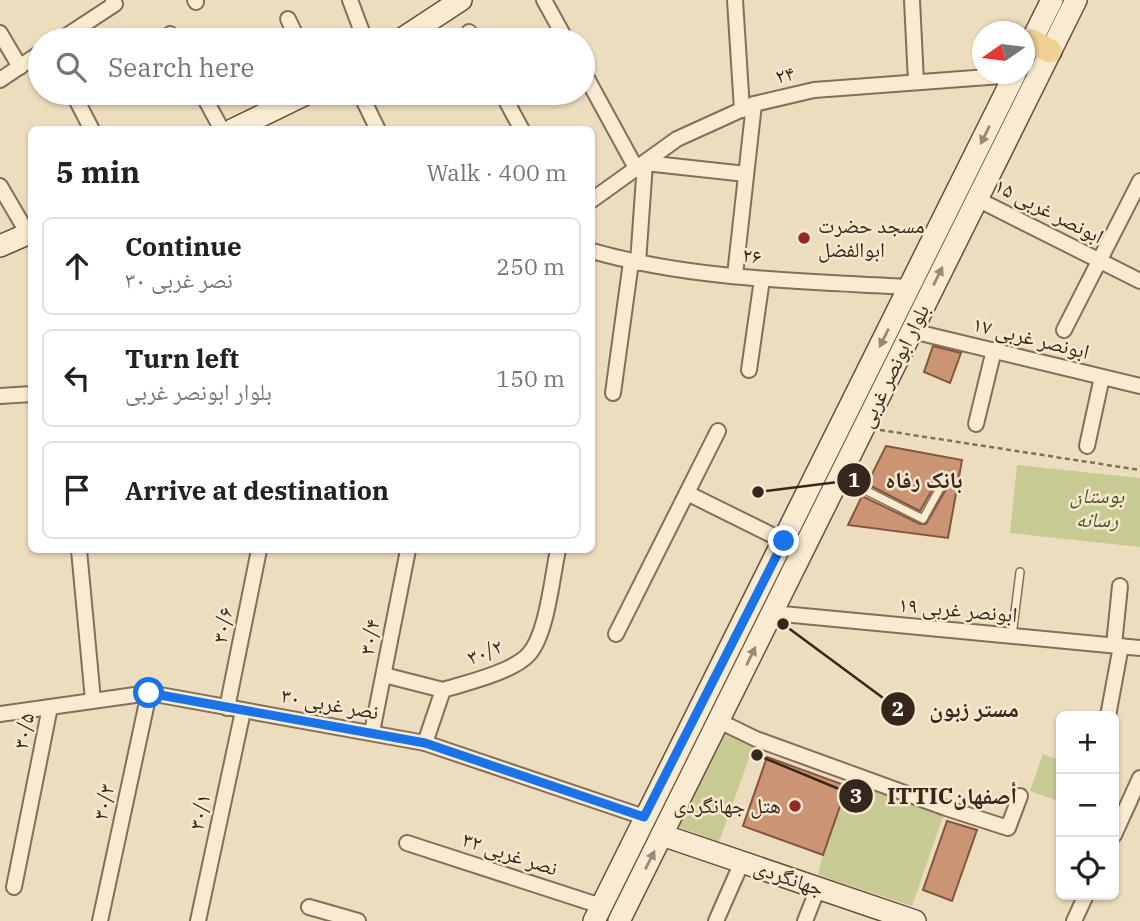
<!DOCTYPE html>
<meta charset="utf-8">
<style>
:root{--surface:#fff;--page:#f6f6f6;--text:#222;--muted:#767676;--line:#e0e0e0}
body{margin:0;font-family:"IBM Plex Serif","Noto Naskh Arabic",serif;background:var(--page);color:var(--text)}
.controls{position:absolute;right:21px;bottom:21px;display:grid;overflow:hidden;border-radius:10px;box-shadow:0 2px 5px #0004}
.controls button{width:63px;height:63px;display:grid;place-items:center;padding:0;border:0;border-bottom:2px solid var(--line);background:var(--surface);color:var(--text);font:35px sans-serif}
.compass{position:absolute;left:972px;top:21px;width:63px;height:63px;border-radius:50%;background:var(--surface);box-shadow:0 2px 5px #0004;rotate:256deg}
.stop{position:absolute;width:21px;height:21px;margin:-16px;border:5px solid #1a73e8;border-radius:50%;background:#fff}
.stop.end{background:#1a73e8;border-color:#fff;box-shadow:0 2px 7px #0008}
.list{margin:0;padding:0;list-style:none}
h2{display:flex;justify-content:space-between;align-items:center;height:91px;margin:0;padding:0 28px;font-size:30px}
h2 small{font-size:23px;font-weight:400;color:var(--muted)}
.list li{display:grid;grid-template-columns:46px 1fr auto;gap:21px;align-items:center;box-sizing:border-box;height:98px;margin:0 14px 14px;padding:0 14px;border:2px solid var(--line);border-radius:10px}
.list b{display:block;font-size:26px;white-space:nowrap}
.list p{margin:0;font-size:23px;white-space:nowrap;color:var(--muted)}
.list em{font-size:23px;font-style:normal;color:var(--muted)}
.icon{flex:none;width:38px;height:38px;fill:none;stroke:currentColor;stroke-width:2;stroke-linecap:round;stroke-linejoin:round}
.map{position:relative;flex:none;width:1140px;height:921px;overflow:hidden}
.search{position:absolute;background:var(--surface);box-shadow:0 2px 5px #0004;left:28px;top:28px;width:567px;height:77px;display:flex;align-items:center;gap:18px;box-sizing:border-box;padding:0 24px;border-radius:38px;color:var(--muted);font-size:26px}
.panel{position:absolute;background:var(--surface);box-shadow:0 2px 5px #0004;left:28px;top:126px;width:567px;height:427px;border-radius:10px}
.map>svg:first-child{display:block}
</style>
<div class="map">
<svg width="1140" height="921" viewBox="0 0 1140 921">
<rect width="100%" height="100%" fill="#edddbf"/>
<!-- green -->
<g fill="#c7cb93">
<path d="M1017 465 1140 478V547L1010 533Z"/>
<path d="M719 721 756 739 719 842 668 823Z"/>
<path d="M1043 754 1061 761V802L1030 791Z"/>
<path d="M851 774 946 808 912 906 818 875 823 854Z"/>
</g>
<!-- building -->
<g fill="#cb9475" stroke="#84563e" stroke-width="2">
<path d="M933 346 961 353 950 383 924 372Z"/>
<path d="M886 446 962 460 948 538 848 525 862 496 920 524H926L949 484 948 476H940L920 511 867 484Z"/>
<path d="M767 757 847 786 823 855 743 826Z"/>
<path d="M947 821 977 830 952 901 923 890Z"/>
</g>
<g fill="none" stroke-linecap="round" stroke-linejoin="round">
<defs>
<g id="lane">
<path d="M839 486 865 490 923 519 944 481"/>
<path d="M1012 636 1020 572"/>
</g>
<g id="street">
<path d="M195 0 196 2"/>
<path d="M350 0 365 40"/>
<path d="M544 0 566 40"/>
<path d="M735 0 742 110"/>
<path d="M912 0 916 82"/>
<path d="M288 19 298 40"/>
<path d="M469 32 473 40"/>
<path d="M0 33 20 67"/>
<path d="M170 34 173 40"/>
<path d="M60 40 115 4 113 0"/>
<path d="M583 71 637 170"/>
<path d="M0 80 40 53"/>
<path d="M202 93 222 130"/>
<path d="M360 93 378 130"/>
<path d="M502 93 522 130"/>
<path d="M76 99 92 130"/>
<path d="M0 186 28 234"/>
<path d="M977 199 1140 281"/>
<path d="M592 200 677 139 754 104 814 90 1015 75"/>
<path d="M592 251C694 280 803 281 909 287"/>
<path d="M638 263 645 163 746 174"/>
<path d="M735 275 754 104"/>
<path d="M1064 330 1140 181"/>
<path d="M912 331 1140 386"/>
<path d="M749 370 762 279"/>
<path d="M613 393 631 262"/>
<path d="M0 396 32 394"/>
<path d="M976 424 994 350"/>
<path d="M1087 446 1102 377"/>
<path d="M687 493 784 541"/>
<path d="M79 550 93 700"/>
<path d="M772 613 1140 648"/>
<path d="M616 634 718 431"/>
<path d="M1114 645 1120 586"/>
<path d="M384 675 443 690"/>
<path d="M227 708 259 550"/>
<path d="M0 714 149 693 425 743 644 817"/>
<path d="M1108 716 1121 646"/>
<path d="M719 721 756 739 946 808 1008 828 1020 796"/>
<path d="M372 732 408 550"/>
<path d="M425 743 443 690C466 683 513 672 529 654 547 634 552 577 558 550"/>
<path d="M1114 835 1140 778"/>
<path d="M407 843 601 906"/>
<path d="M14 887 50 707"/>
<path d="M309 907 358 921"/>
<path d="M100 921 149 693"/>
<path d="M198 921 243 711"/>
<path d="M716 921 742 862"/>
<path d="M805 921 818 888"/>
<path d="M1074 921 1086 895"/>
</g>
<g id="secondary">
<path d="M400 40 461 0"/>
<path d="M1024 56 1052 0"/>
<path d="M232 130 308 93"/>
<path d="M0 246 32 232"/>
<path d="M662 835 915 921"/>
<path d="M594 921 1015 74"/>
<path d="M619 921 1076 0"/>
</g>
<path id="primary" d="M1032 41 1050 51"/>
</defs>
<!-- lane casing -->
<use href="#lane" stroke="#856e57" stroke-width="10"/>
<!-- street casing -->
<use href="#street" stroke="#856e57" stroke-width="18"/>
<!-- secondary casing -->
<use href="#secondary" stroke="#674f3b" stroke-width="24"/>
<!-- primary casing -->
<use href="#primary" stroke="#533c2c" stroke-width="26"/>
<!-- path -->
<path stroke="#856e57" stroke-width="2.5" stroke-dasharray="5 3.5" stroke-linecap="butt" d="M880 430 1140 470"/>
<!-- lane -->
<use href="#lane" stroke="#f8ebd2" stroke-width="7"/>
<!-- street -->
<use href="#street" stroke="#f8ebd2" stroke-width="14"/>
<!-- secondary -->
<use href="#secondary" stroke="#f8ebd2" stroke-width="21"/>
<!-- primary -->
<use href="#primary" stroke="#f1d096" stroke-width="23"/>
</g>
<!-- one-way arrows -->
<defs><path id="oneway-solid" d="M-6-.8H1V-3.2L6.5 0L1 3.2V.8H-6Z" transform="scale(1.75)"/></defs>
<g fill="#968977">
<use href="#oneway-solid" transform="translate(985 135) rotate(116)"/>
<use href="#oneway-solid" transform="translate(938 276) rotate(-64)"/>
<use href="#oneway-solid" transform="translate(884 338) rotate(116)"/>
<use href="#oneway-solid" transform="translate(751 656) rotate(-64)"/>
<use href="#oneway-solid" transform="translate(650 860) rotate(-63)"/>
</g>
<g fill="none" stroke-linecap="round" stroke-linejoin="round">
<!-- route -->
<path stroke="#1a73e8" stroke-width="9" d="M149 693 425 743 644 817 784 541"/>
</g>
<!-- markers -->
<g fill="#94282e" stroke="#f5e8ce" stroke-width="2.5">
<circle cx="804" cy="238" r="7"/>
<circle cx="795" cy="806" r="7"/>
</g>
<g text-anchor="middle" stroke-width="5" stroke-linejoin="round" paint-order="stroke">
<!-- street labels -->
<g font-size="21" fill="#35271c" stroke="#f5e8ce">
<text transform="translate(785 75) rotate(-14)" y="7">۲۴</text>
<text transform="translate(1049 211) rotate(27)" y="7">ابونصر غربی ۱۵</text>
<text transform="translate(752 256) rotate(7)" y="7">۲۶</text>
<text transform="translate(1031 338) rotate(14)" y="7">ابونصر غربی ۱۷</text>
<text transform="translate(894 366) rotate(-64)" y="7">بلوار ابونصر غربی</text>
<text transform="translate(958 610) rotate(5)" y="7">ابونصر غربی ۱۹</text>
<text transform="translate(223 625) rotate(-79)" y="7">۳۰/۶</text>
<text transform="translate(370 637) rotate(-79)" y="7">۳۰/۴</text>
<text transform="translate(485 652) rotate(-22)" y="7">۳۰/۲</text>
<text transform="translate(330 704) rotate(10)" y="7">نصر غربی ۳۰</text>
<text transform="translate(24 731) rotate(-79)" y="7">۳۰/۵</text>
<text transform="translate(104 802) rotate(-78)" y="7">۳۰/۳</text>
<text transform="translate(200 812) rotate(-78)" y="7">۳۰/۱</text>
<text transform="translate(510 854) rotate(18)" y="7">نصر غربی ۳۲</text>
<text transform="translate(789 878) rotate(19)" y="7">جهانگردی</text>
</g>
<!-- poi labels -->
<g font-size="21" fill="#35271c" stroke="#f5e8ce" text-anchor="start">
<text x="818" y="233">مسجد حضرت<tspan x="818" dy="24">ابوالفضل</tspan></text>
<text x="781" y="813" text-anchor="end">هتل جهانگردی</text>
</g>
<!-- park labels -->
<g font-size="21" font-style="italic" fill="#485123" stroke="#f5e8ce">
<text x="1097" y="503">بوستان<tspan x="1097" dy="24">رسانه</tspan></text>
</g>
</g>
<!-- callouts -->
<path fill="none" stroke="#35271c" stroke-width="2.5" d="M758 492L854 480M783 624L898 709M757 755L856 796"/>
<g fill="#35271c" stroke="#f5e8ce" stroke-width="2.5">
<circle cx="758" cy="492" r="7"/>
<circle cx="783" cy="624" r="7"/>
<circle cx="757" cy="755" r="7"/>
<circle cx="854" cy="480" r="18"/>
<circle cx="898" cy="709" r="18"/>
<circle cx="856" cy="796" r="18"/>
</g>
<g font-size="21" text-anchor="middle" font-weight="bold" fill="#fff">
<text x="854" y="487">1</text>
<text x="898" y="716">2</text>
<text x="856" y="803">3</text>
</g>
<g font-size="23" text-anchor="middle" font-weight="bold" fill="#35271c" stroke="#f5e8ce" stroke-width="5" stroke-linejoin="round" paint-order="stroke">
<text x="924" y="488">بانک رفاه</text>
<text x="974" y="717">مستر زبون</text>
<text x="952" y="804">ITTICأصفهان</text>
</g>
</svg>
<div class="controls">
<button>+</button>
<button>−</button>
<button><svg class="icon" aria-label="locate" viewBox="0 0 24 24"><circle cx="12" cy="12" r="6"/><path d="M12 2v4M12 18v4M2 12h4M18 12h4"/></svg></button>
</div>
<svg class="compass" viewBox="-18 -18 36 36"><path d="M0-13l5 13h-10z" fill="#e53935"/><path d="M0 13l5-13h-10z" fill="#767676"/></svg>
<div class="stop" style="left:149px;top:693px"></div>
<div class="stop end" style="left:784px;top:541px"></div>
<div class="search"><svg class="icon" aria-label="search" viewBox="0 0 24 24"><circle cx="10" cy="10" r="6"/><path d="M15 15l6 6"/></svg>Search here</div>
<section class="panel">
<h2>5 min<small>Walk · 400 m</small></h2>
<ul class="list">
<li><svg class="icon" aria-label="ahead" viewBox="0 0 24 24"><path d="M12 20V5M6 11l6-6 6 6"/></svg><div><b>Continue</b><p>نصر غربی ۳۰</p></div><em>250 m</em></li>
<li><svg class="icon" aria-label="left" viewBox="0 0 24 24"><path d="M17 20v-9H6M10 6l-5 5 5 5"/></svg><div><b>Turn left</b><p>بلوار ابونصر غربی</p></div><em>150 m</em></li>
<li><svg class="icon" aria-label="arrive" viewBox="0 0 24 24"><path d="M6 21V4h12l-3 4 3 4H6"/></svg><div><b>Arrive at destination</b></div></li>
</ul>
</section>
</div>
